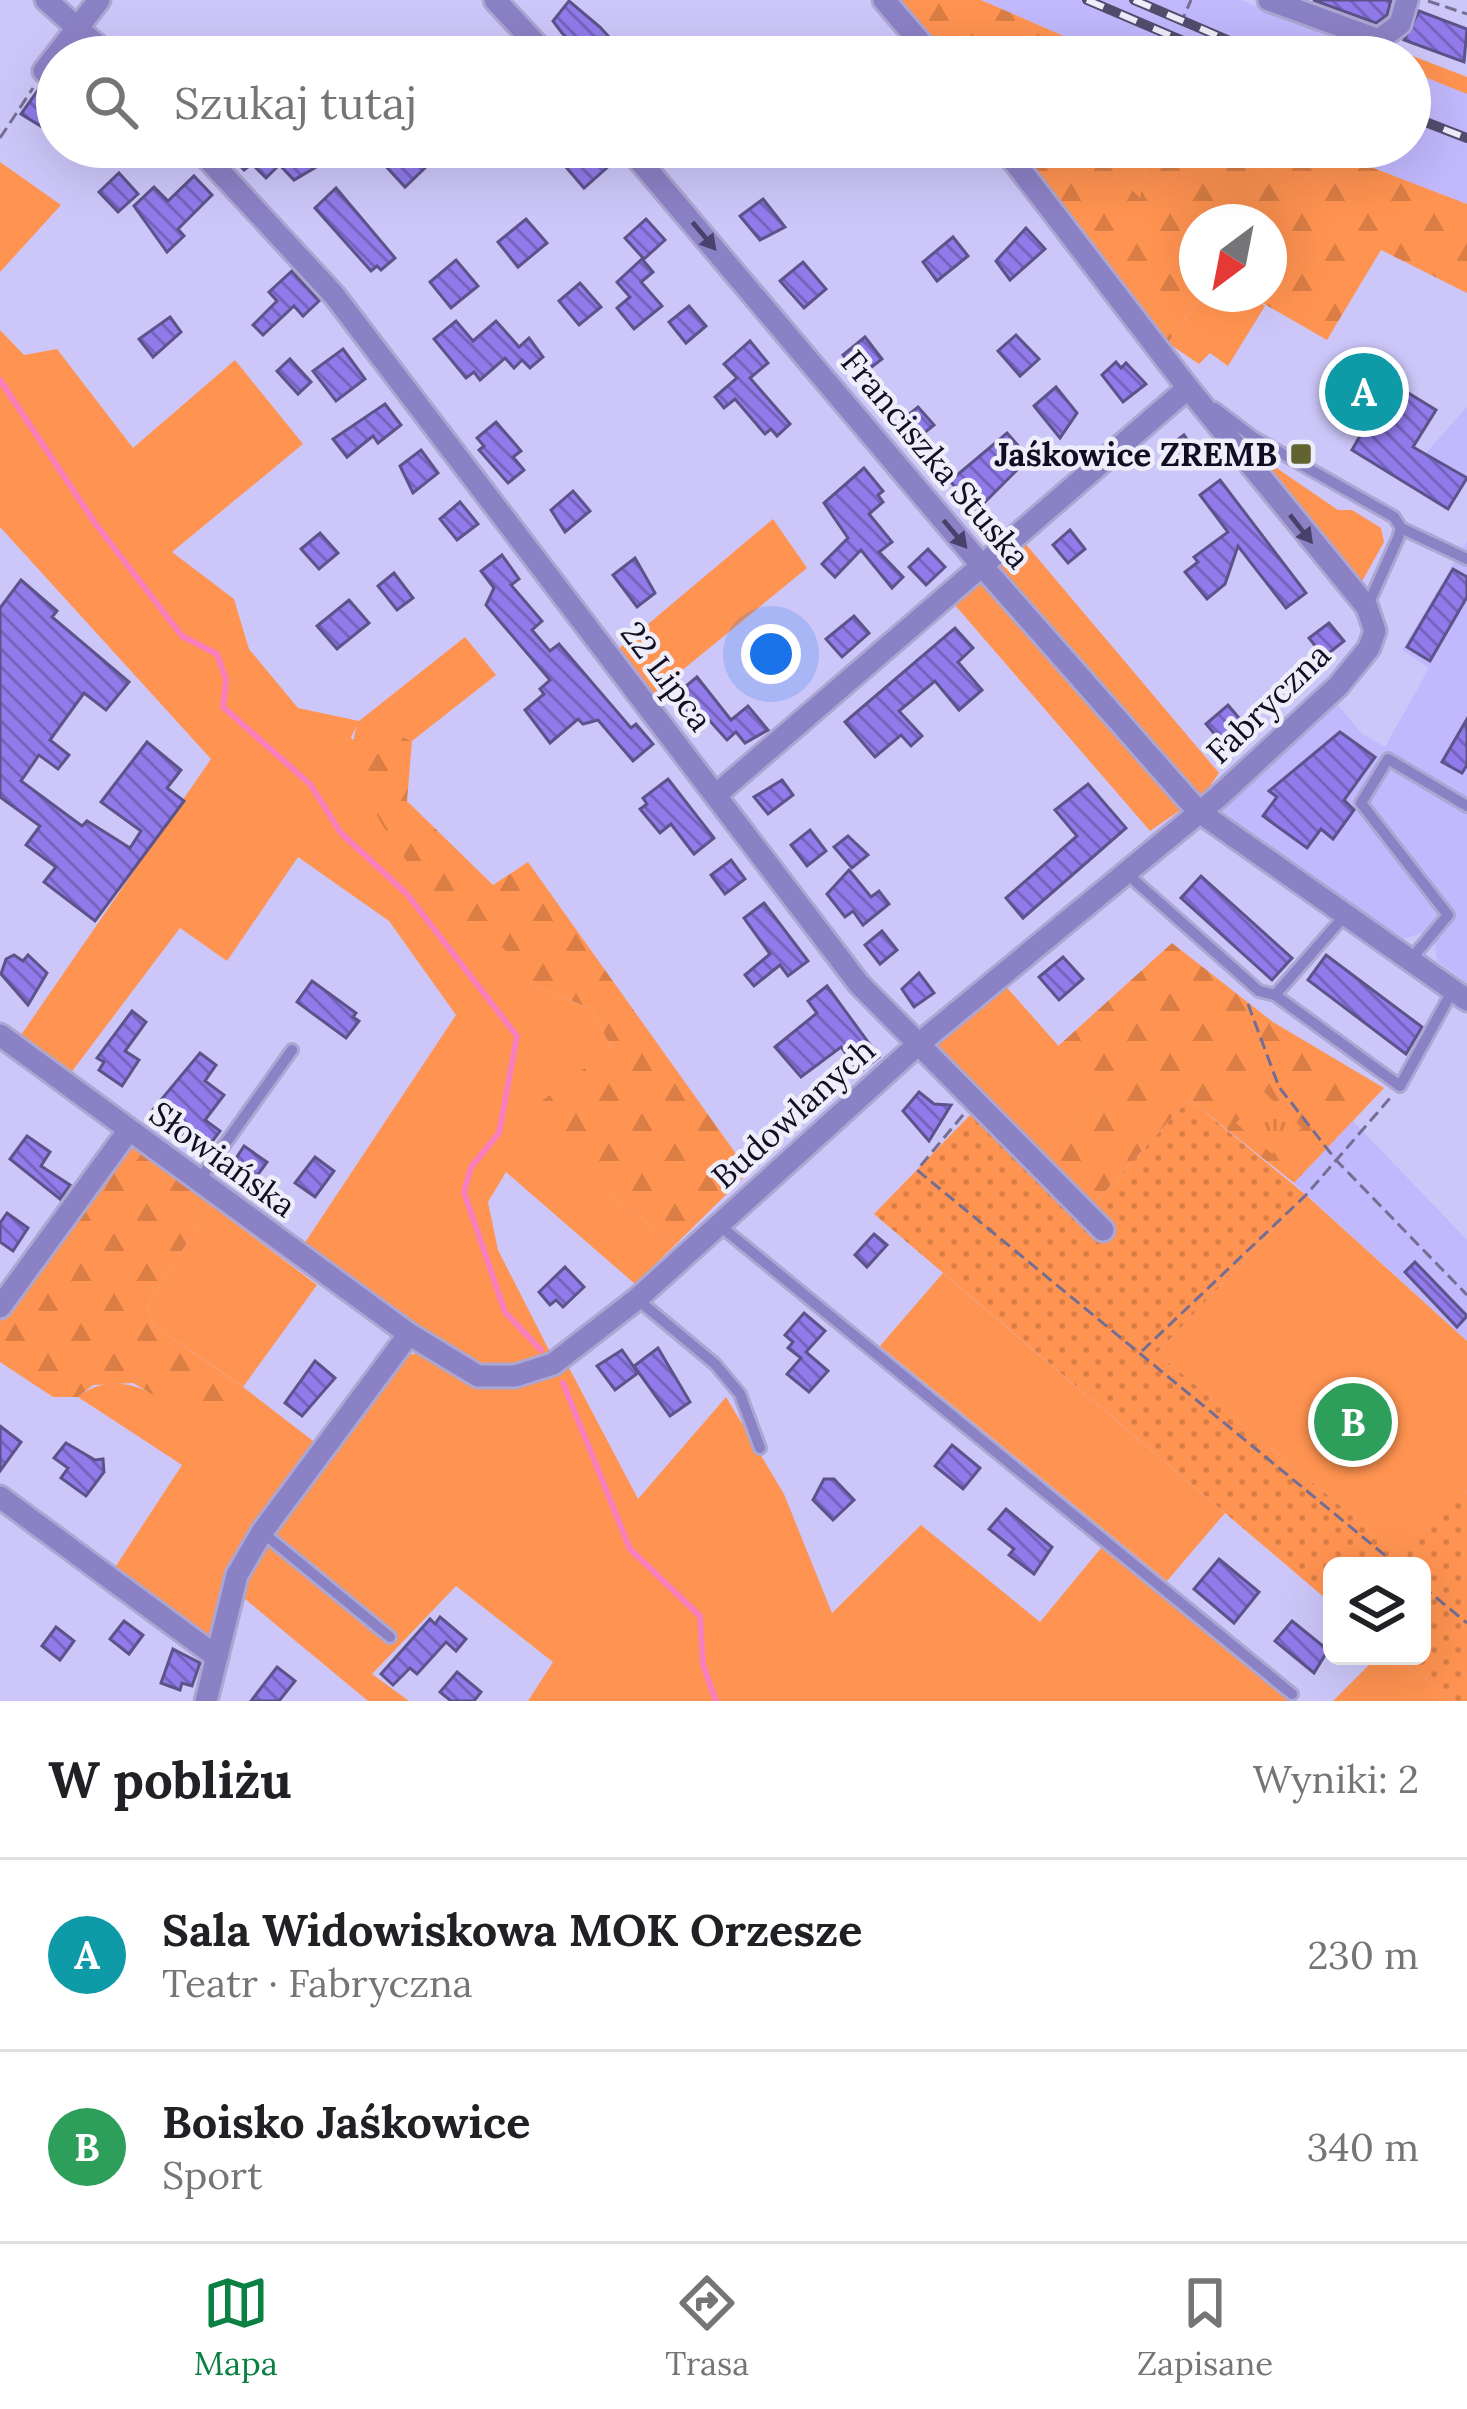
<!DOCTYPE html>
<html lang="pl">
<meta charset="utf-8">
<style>
:root{--surface:#fff;--page:#f2f2f2;--text:#202124;--muted:#757577;--line:#e0e0e0;--accent:#0b8043}
body{margin:0;font-family:Lora,serif;background:var(--page);color:var(--text)}
.controls{position:absolute;right:36px;bottom:36px;display:grid;overflow:hidden;border-radius:18px;box-shadow:0 12px 48px #0002}
.controls button{width:108px;height:108px;display:grid;place-items:center;padding:0;border:0;border-bottom:3px solid var(--line);background:var(--surface);color:var(--text);font:60px sans-serif}
.compass{position:absolute;left:1179px;top:204px;width:108px;height:108px;border-radius:50%;background:var(--surface);box-shadow:0 12px 48px #0002;rotate:212deg}
.you{position:absolute;left:771px;top:654px;width:42px;height:42px;margin:-30px;border:9px solid #fff;border-radius:50%;background:#1a73e8;box-shadow:0 0 0 18px #1a73e833}
.badge{display:grid;place-items:center;width:78px;height:78px;border-radius:50%;background:var(--accent);color:#fff;font-size:39px;font-weight:700}
.pin{position:absolute;translate:-50% -50%;border:6px solid #fff;box-shadow:0 3px 12px #0006}
.list{margin:0;padding:0;list-style:none}
h2{display:flex;justify-content:space-between;align-items:center;height:156px;margin:0;padding:0 48px;font-size:51px}
h2 small{font-size:39px;font-weight:400;color:var(--muted)}
.list li{display:grid;grid-template-columns:78px 1fr auto;gap:36px;align-items:center;box-sizing:border-box;height:192px;padding:0 48px;border-top:3px solid var(--line)}
.list b{display:block;font-size:45px;white-space:nowrap}
.list p{margin:0;font-size:39px;white-space:nowrap;color:var(--muted)}
.list em{font-size:39px;font-style:normal;color:var(--muted)}
.icon{flex:none;width:66px;height:66px;fill:none;stroke:currentColor;stroke-width:2;stroke-linecap:round;stroke-linejoin:round}
.map{position:relative;flex:none;width:1467px;height:1701px;overflow:hidden}
.search{position:absolute;background:var(--surface);box-shadow:0 12px 48px #0002;left:36px;right:36px;top:36px;height:132px;display:flex;align-items:center;gap:30px;box-sizing:border-box;padding:0 42px;border-radius:66px;color:var(--muted);font-size:45px}
.sheet{height:540px;background:var(--surface)}
nav{display:flex;justify-content:space-around;align-items:center;box-sizing:border-box;height:168px;border-top:3px solid var(--line);background:var(--surface);font-size:33px;color:var(--muted)}
nav a{display:grid;justify-items:center;gap:6px}
nav .on{color:var(--accent)}
.map>svg:first-child{display:block}
</style>
<div class="map">
<svg width="1467" height="1701" viewBox="0 0 1467 1701">
<defs>
<pattern id="forest-firs" width="22" height="20" patternUnits="userSpaceOnUse" patternTransform="scale(3)"><rect width="22" height="20" fill="#ff9351"/><path d="M5 1l3.5 6h-7zM16 11l3.5 6h-7z" fill="#da7e46"/></pattern>
<pattern id="park-tufts" width="24" height="20" patternUnits="userSpaceOnUse" patternTransform="scale(3)"><rect width="24" height="20" fill="#ff9351"/><path d="M3 7l-1-3M5 7V3M7 7l1-3M15 17l-1-3M17 17v-4M19 17l1-3" fill="none" stroke="#da7e46"/></pattern>
<pattern id="garden-dots" width="8" height="8" patternUnits="userSpaceOnUse" patternTransform="scale(3)"><rect width="8" height="8" fill="#ff9351"/><path d="M2 2h.1M6 6h.1" fill="none" stroke="#da7e46" stroke-width="1.8" stroke-linecap="round"/></pattern>
<pattern id="building-back-hatch" width="6" height="6" patternUnits="userSpaceOnUse" patternTransform="scale(3)"><rect width="6" height="6" fill="#917beb"/><path d="M-1 5l2 2M0 0l6 6M5-1l2 2" fill="none" stroke="#7563be"/></pattern>
</defs>
<rect width="100%" height="100%" fill="#cdc7f9"/>
<!-- built -->
<g fill="#c1b8fd">
<path d="M981 0H1241L1377 57H1112Z"/>
<path d="M1410 71 1467 94V204L1319 147H1410Z"/>
<path d="M1467 407V479L1426 453Z"/>
<path d="M1467 541V983L1437 961 1435 943 1422 933 1402 939 1210 802 1329 694 1362 734 1385 747 1429 668 1402 650Z"/>
<path d="M1353 1121 1467 1240V1341L1294 1183Z"/>
</g>
<!-- grass -->
<g fill="#ff9351">
<path d="M1400 51 1467 77V94L1410 71V57H1397Z"/>
<path d="M1090 147H1150L1140 199Z"/>
<path d="M0 162 61 205 0 272Z"/>
<path d="M1202 294H1247L1265 306 1228 366 1210 353 1199 364 1168 343Z"/>
<path d="M0 330 24 355 57 349 133 448 235 360 303 444 172 552 234 599 249 649 298 708 359 721 465 637 496 675 412 741 359 722 351 737 533 985 592 1009 611 1048 603 1191 676 1244 635 1284 506 1172 488 1202 498 1250 550 1352C529 1362 511 1371 486 1366 445 1359 343 1272 304 1244L456 1015 389 921 298 857 227 961 180 928 67 1078 19 1038 211 759 0 527Z"/>
<path d="M1243 445 1338 510H1352L1381 528 1384 542 1361 583Z"/>
<path d="M773 519 807 568 652 695 616 651Z"/>
<path d="M1024 542 1219 773 1205 793 1150 831 954 604Z"/>
<path d="M1002 982 1102 1095 1040 1157 925 1047Z"/>
<path d="M1306 1195 1467 1341V1491L1404 1559 1157 1353Z"/>
<path d="M211 1205 317 1285 243 1387 317 1444 234 1563 210 1639 112 1572 182 1465 78 1397C122 1362 169 1404 210 1428L242 1386 153 1325 147 1306Z"/>
<path d="M943 1273 1225 1513 1167 1581 880 1346Z"/>
<path d="M420 1353C488 1392 494 1402 567 1364L638 1499 726 1397 784 1494 832 1613 921 1525 1040 1622 1101 1548 1294 1701H528L553 1662 456 1586 372 1674 409 1701H368L239 1594 251 1559 400 1356Z"/>
<path d="M1378 1656H1394L1457 1701H1333Z"/>
</g>
<!-- forest -->
<g fill="url(#forest-firs)">
<path d="M899 0H981L1112 57H949Z"/>
<path d="M1019 147H1090L1140 198 1150 147H1319L1467 204V293L1381 250 1327 340 1247 294H1269V222H1197V294H1202L1168 343Z"/>
<path d="M359 721 412 741 407 801 493 885 528 862 749 1172 676 1244 603 1191 542 1101 611 1048 592 1009 533 985 486 927 461 930C426 885 330 779 359 721Z"/>
<path d="M1172 943 1273 1022 1384 1088 1294 1183 1189 1099 1084 1215 1029 1168 1102 1095 1056 1048Z"/>
<path d="M128 1143 211 1205 147 1306 153 1325 243 1387 210 1428 133 1383 93 1385 78 1397H53L0 1362V1319Z"/>
</g>
<!-- park -->
<path fill="url(#park-tufts)" d="M1264 1092 1302 1128 1272 1154 1236 1123Z"/>
<!-- garden -->
<path fill="url(#garden-dots)" d="M1189 1099 1306 1195 1157 1353 1403 1558 1467 1491V1701H1457L1394 1656H1422V1566H1332V1604L874 1214 970 1115 1084 1215Z"/>
<g fill="none" stroke-linecap="round" stroke-linejoin="round">
<!-- stream -->
<g stroke="#f87fbc" stroke-width="6">
<path d="M0 380 95 523 182 636 217 654 226 680 223 707 310 784 341 833 407 894 517 1036 499 1133 471 1167 464 1192 505 1312 541 1350"/>
<path d="M563 1383 630 1549 700 1616 703 1665 716 1701"/>
</g>
</g>
<!-- building -->
<g fill="url(#building-back-hatch)" stroke="#5b5389" stroke-width="3">
<path d="M1313 0H1391L1387 15 1376 23Z"/>
<path d="M569 1 600 27 627 57H587L562 33 553 21Z"/>
<path d="M1419 11 1467 29 1464 62 1404 40Z"/>
<path d="M57 79V136L21 114 41 86Z"/>
<path d="M223 147H269L265 151 279 165 266 178 252 164 244 170Z"/>
<path d="M286 147H325L315 157 321 164 294 180 274 159Z"/>
<path d="M401 147H410L427 166 405 187 383 163Z"/>
<path d="M559 147H593L610 165 584 188 566 167 572 161Z"/>
<path d="M119 173 138 194 118 212 99 192Z"/>
<path d="M194 176 212 195 178 229 184 236 167 252 134 206 154 187 168 201Z"/>
<path d="M336 188 395 258 381 270 377 266 371 271 315 208Z"/>
<path d="M763 199 785 227 760 240 740 216Z"/>
<path d="M526 219 547 243 518 267 498 242Z"/>
<path d="M646 219 665 240 644 259 625 238Z"/>
<path d="M1026 228 1045 249 1010 280 996 261Z"/>
<path d="M953 237 968 256 937 281 923 262Z"/>
<path d="M642 259 653 272 641 282 662 306 634 329 617 308 630 297 617 282Z"/>
<path d="M456 260 478 286 451 308 430 282Z"/>
<path d="M803 262 826 289 804 308 780 281Z"/>
<path d="M292 271 319 301 303 316 294 306 263 335 253 325 277 301 269 292Z"/>
<path d="M580 283 601 307 579 325 559 301Z"/>
<path d="M689 306 706 326 686 343 669 322Z"/>
<path d="M170 317 181 332 153 357 139 339Z"/>
<path d="M456 321 473 341 496 321 519 347 529 338 543 357 530 368 522 360 514 368 505 358 480 380 474 372 466 378 434 339Z"/>
<path d="M1016 335 1039 359 1020 376 998 351Z"/>
<path d="M865 337 882 359 860 376 843 355Z"/>
<path d="M750 341 768 363 750 378 790 424 777 436 771 429 765 434 735 399 724 408 715 397 737 378 724 364Z"/>
<path d="M343 349 365 379 336 401 313 371Z"/>
<path d="M1348 356 1436 410 1413 447 1467 478 1448 509 1352 450 1369 420 1326 393Z"/>
<path d="M290 359 311 382 298 394 277 371Z"/>
<path d="M1116 362 1121 368 1126 363 1146 384 1123 402 1102 375Z"/>
<path d="M1056 387 1077 413 1060 438 1034 406Z"/>
<path d="M385 404 401 425 378 443 373 436 347 457 333 439Z"/>
<path d="M918 407 934 425 913 442 897 424Z"/>
<path d="M496 422 521 451 513 457 524 470 508 483 479 450 484 446 477 438Z"/>
<path d="M1007 433 1029 458 976 511 950 481Z"/>
<path d="M1184 435 1197 454 1177 468 1164 450Z"/>
<path d="M421 450 438 473 413 493 400 466Z"/>
<path d="M864 468 883 491 878 495 883 502 869 514 892 542 879 552 903 577 892 588 861 550 835 577 822 564 848 538 824 503Z"/>
<path d="M1220 480 1306 593 1286 608 1238 546 1225 584 1207 599 1185 572 1198 562 1194 557 1228 532 1200 495Z"/>
<path d="M573 491 590 511 565 532 551 510Z"/>
<path d="M460 502 478 524 457 540 440 519Z"/>
<path d="M1070 530 1085 549 1068 563 1053 545Z"/>
<path d="M320 533 338 553 319 569 301 549Z"/>
<path d="M928 549 945 567 926 585 909 567Z"/>
<path d="M502 555 519 579 511 585 542 621 532 630 550 651 559 644 631 728 636 724 653 744 633 761 598 720 583 724 578 719 550 743 525 710 544 694 540 689 550 680 486 605 494 588 481 571Z"/>
<path d="M635 558 655 593 637 607 613 575Z"/>
<path d="M1453 569 1467 577V597L1430 661 1407 647Z"/>
<path d="M394 573 413 598 397 610 378 586Z"/>
<path d="M21 580 57 611 52 617 129 682 106 710 84 693 50 740 69 755 58 769 39 755 21 781 82 826 87 821 130 848 141 831 101 802 147 742 181 770 167 788 184 801 95 921 44 882 56 867 26 845 40 826 0 797V608Z"/>
<path d="M349 600 369 623 337 649 317 626Z"/>
<path d="M854 616 869 633 842 657 826 639Z"/>
<path d="M1329 623 1344 641 1324 657 1309 638Z"/>
<path d="M955 628 973 648 958 662 982 690 959 710 935 681 899 711 922 736 911 746 901 735 875 757 845 722Z"/>
<path d="M697 677 731 720 748 706 768 730 745 743 736 732 727 740 702 712 693 720 674 696Z"/>
<path d="M1228 705 1245 725 1223 744 1206 724Z"/>
<path d="M1467 719V765L1462 773 1442 762Z"/>
<path d="M1340 732 1375 757 1344 800 1354 810 1333 839 1321 829 1307 848 1263 816 1277 797 1269 791Z"/>
<path d="M668 779 714 838 694 854 671 824 660 833 640 809 647 804 643 798Z"/>
<path d="M782 780 793 795 768 814 754 797Z"/>
<path d="M1088 784 1126 828 1023 918 1006 898 1077 836 1055 810Z"/>
<path d="M810 830 826 851 807 866 791 845Z"/>
<path d="M848 836 868 855 852 868 834 847Z"/>
<path d="M731 860 745 879 725 894 711 875Z"/>
<path d="M849 870 871 897 879 891 889 904 863 925 853 911 845 917 827 894Z"/>
<path d="M1201 876 1292 958 1272 980 1181 898Z"/>
<path d="M764 903 808 961 788 976 780 965 754 986 745 975 770 954 744 918Z"/>
<path d="M882 931 897 950 880 964 865 945Z"/>
<path d="M14 955 23 961 28 955 47 973 28 1005 1 974 6 959Z"/>
<path d="M1326 955 1422 1027 1406 1054 1308 980Z"/>
<path d="M1063 957 1083 979 1059 1000 1039 977Z"/>
<path d="M919 973 934 993 914 1007 902 989Z"/>
<path d="M312 981 356 1013 353 1017 359 1021 346 1038 297 1002Z"/>
<path d="M827 986 879 1057 860 1072 841 1047 801 1077 775 1047 817 1013 808 1001Z"/>
<path d="M132 1011 146 1022 125 1051 139 1060 122 1086 99 1070 104 1062 97 1058Z"/>
<path d="M200 1053 216 1065 205 1081 224 1095 205 1120 220 1131 205 1151 151 1112Z"/>
<path d="M919 1092 934 1104 951 1105 929 1141 903 1111Z"/>
<path d="M27 1136 50 1152 41 1166 70 1185 60 1199 10 1159Z"/>
<path d="M244 1146 267 1162 251 1184 229 1169Z"/>
<path d="M315 1157 334 1171 315 1197 295 1183Z"/>
<path d="M7 1213 28 1228 13 1251 0 1242V1223Z"/>
<path d="M874 1234 887 1245 867 1267 855 1255Z"/>
<path d="M1415 1262 1467 1316 1457 1327 1405 1272Z"/>
<path d="M565 1267 584 1287 563 1307 556 1300 550 1305 539 1292Z"/>
<path d="M804 1313 825 1331 806 1352 828 1371 809 1392 787 1374 801 1358 788 1348 793 1342 785 1335Z"/>
<path d="M658 1348 690 1402 670 1416 634 1366Z"/>
<path d="M622 1350 638 1373 615 1390 597 1366Z"/>
<path d="M315 1361 335 1378 302 1416 285 1403Z"/>
<path d="M0 1426 21 1442 0 1471Z"/>
<path d="M66 1443 95 1460 103 1459 104 1472 86 1496 61 1478 68 1468 54 1458Z"/>
<path d="M952 1445 980 1468 963 1489 935 1466Z"/>
<path d="M824 1479H834L854 1500 833 1520 813 1500Z"/>
<path d="M1006 1509 1052 1547 1034 1574 1009 1555 1014 1549 989 1529Z"/>
<path d="M1219 1559 1259 1592 1234 1623 1194 1589Z"/>
<path d="M440 1617 466 1639 456 1651 446 1642 417 1674 410 1668 393 1685 381 1674 430 1619 435 1624Z"/>
<path d="M124 1621 143 1635 129 1654 110 1639Z"/>
<path d="M1292 1621 1328 1650 1314 1673 1275 1641Z"/>
<path d="M56 1627 74 1641 60 1660 42 1646Z"/>
<path d="M173 1649 200 1663 192 1686 182 1683 180 1690 161 1683Z"/>
<path d="M277 1667 295 1681 279 1701H251Z"/>
<path d="M457 1672 481 1692 474 1701H451L440 1692Z"/>
</g>
<g fill="none" stroke-linecap="round" stroke-linejoin="round">
<defs>
<g id="lane">
<path d="M1215 408 1253 437 1394 517 1401 528 1398 538 1367 607"/>
<path d="M1401 528 1467 559"/>
<path d="M1126 873 1259 991 1275 995 1400 1086 1454 988"/>
<path d="M1412 958 1448 915 1361 803 1388 759 1467 806"/>
<path d="M1275 995 1346 914"/>
<path d="M200 1179 292 1050"/>
<path d="M719 1225 1292 1694"/>
<path d="M637 1299 715 1364 740 1394 760 1448"/>
<path d="M262 1532 390 1637"/>
</g>
<g id="street">
<path d="M46 0 110 57"/>
<path d="M495 0 548 57"/>
<path d="M884 0 933 57"/>
<path d="M1269 0 1379 40 1400 24 1407 0"/>
<path d="M44 71 99 0"/>
<path d="M197 147 334 295 859 984 1103 1230"/>
<path d="M628 147 983 567 1198 811 1467 1000"/>
<path d="M717 794 1188 388"/>
<path d="M0 1035 409 1334 478 1376H515L553 1364 637 1299 915 1047 1218 797 1338 686 1369 648 1375 631 1367 607 1188 388 1003 147"/>
<path d="M0 1307 129 1130"/>
<path d="M0 1497 217 1657"/>
<path d="M206 1701 237 1575 262 1532 409 1334"/>
</g>
</defs>
<!-- lane casing -->
<use href="#lane" stroke="#aba6d2" stroke-width="16"/>
<!-- street casing -->
<use href="#street" stroke="#aba6d2" stroke-width="27"/>
<!-- path -->
<g stroke="#736e92" stroke-width="3" stroke-dasharray="12 6" stroke-linecap="butt">
<path d="M1428 1 1467 14"/>
<path d="M1180 25 1191 0"/>
<path d="M0 138 33 88"/>
<path d="M1248 1004 1279 1087 1336 1160 1467 1295"/>
<path d="M963 1115 917 1170 1398 1566"/>
<path d="M1142 1351 1306 1195 1391 1097"/>
<path d="M1422 1586 1467 1623"/>
</g>
<!-- lane -->
<use href="#lane" stroke="#8b81c5" stroke-width="10"/>
<!-- street -->
<use href="#street" stroke="#8b81c5" stroke-width="21"/>
<defs>
<g id="rail">
<path d="M1087 0 1221 57"/>
<path d="M1134 0 1267 57"/>
<path d="M1410 116 1467 138"/>
</g>
</defs>
<!-- rail casing -->
<use href="#rail" stroke="#524d6d" stroke-width="10"/>
<!-- rail -->
<use href="#rail" stroke="#eeedfa" stroke-width="6" stroke-dasharray="18" stroke-linecap="butt"/>
</g>
<!-- one-way arrows -->
<defs><path id="oneway-solid" d="M-6-.8H1V-3.2L6.5 0L1 3.2V.8H-6Z" transform="scale(3)"/></defs>
<g fill="#48416c">
<use href="#oneway-solid" transform="translate(704 236) rotate(50)"/>
<use href="#oneway-solid" transform="translate(1301 529) rotate(52)"/>
<use href="#oneway-solid" transform="translate(955 534) rotate(50)"/>
</g>
<!-- markers -->
<rect fill="#616330" stroke="#eeedfa" stroke-width="4.5" x="1289" y="442" width="24" height="24" rx="6"/>
<g text-anchor="middle" stroke-width="9" stroke-linejoin="round" paint-order="stroke">
<!-- poi labels -->
<g font-size="33" font-weight="bold" fill="#110d23" stroke="#eeedfa" text-anchor="end">
<text x="1277" y="466">Jaśkowice ZREMB</text>
</g>
<!-- street labels -->
<g font-size="33" fill="#110d23" stroke="#eeedfa">
<text transform="translate(936 459) rotate(50)" y="12">Franciszka Stuska</text>
<text transform="translate(667 676) rotate(53)" y="12">22 Lipca</text>
<text transform="translate(1268 703) rotate(-44)" y="12">Fabryczna</text>
<text transform="translate(793 1113) rotate(-42)" y="12">Budowlanych</text>
<text transform="translate(223 1159) rotate(36)" y="12">Słowiańska</text>
</g>
</g>
</svg>
<div class="controls">
<button><svg class="icon" aria-label="layers" viewBox="0 0 24 24"><path d="M12 4l9 5-9 5-9-5zM3 14l9 5 9-5"/></svg></button>
</div>
<svg class="compass" viewBox="-18 -18 36 36"><path d="M0-13l5 13h-10z" fill="#e53935"/><path d="M0 13l5-13h-10z" fill="#757577"/></svg>
<div class="you"></div>
<div class="pin badge" style="left:1364px;top:392px;background:#0f9aa8">A</div>
<div class="pin badge" style="left:1353px;top:1422px;background:#2e9e5b">B</div>
<div class="search"><svg class="icon" aria-label="search" viewBox="0 0 24 24"><circle cx="10" cy="10" r="6"/><path d="M15 15l6 6"/></svg>Szukaj tutaj</div>
</div>
<section class="sheet">
<h2>W pobliżu<small>Wyniki: 2</small></h2>
<ul class="list">
<li><span class="badge" style="background:#0f9aa8">A</span><div><b>Sala Widowiskowa MOK Orzesze</b><p>Teatr · Fabryczna</p></div><em>230 m</em></li>
<li><span class="badge" style="background:#2e9e5b">B</span><div><b>Boisko Jaśkowice</b><p>Sport</p></div><em>340 m</em></li>
</ul>
</section>
<nav>
<a class="on"><svg class="icon" aria-label="map" viewBox="0 0 24 24"><path d="M3 6l6-2 6 2 6-2v14l-6 2-6-2-6 2zM9 4v14M15 6v14"/></svg>Mapa</a>
<a><svg class="icon" aria-label="directions" viewBox="0 0 24 24"><path d="M12 3l9 9-9 9-9-9zM9 14v-3h6M13 9l2 2-2 2"/></svg>Trasa</a>
<a><svg class="icon" aria-label="saved" viewBox="0 0 24 24"><path d="M7 4h10v16l-5-4-5 4z"/></svg>Zapisane</a>
</nav>
